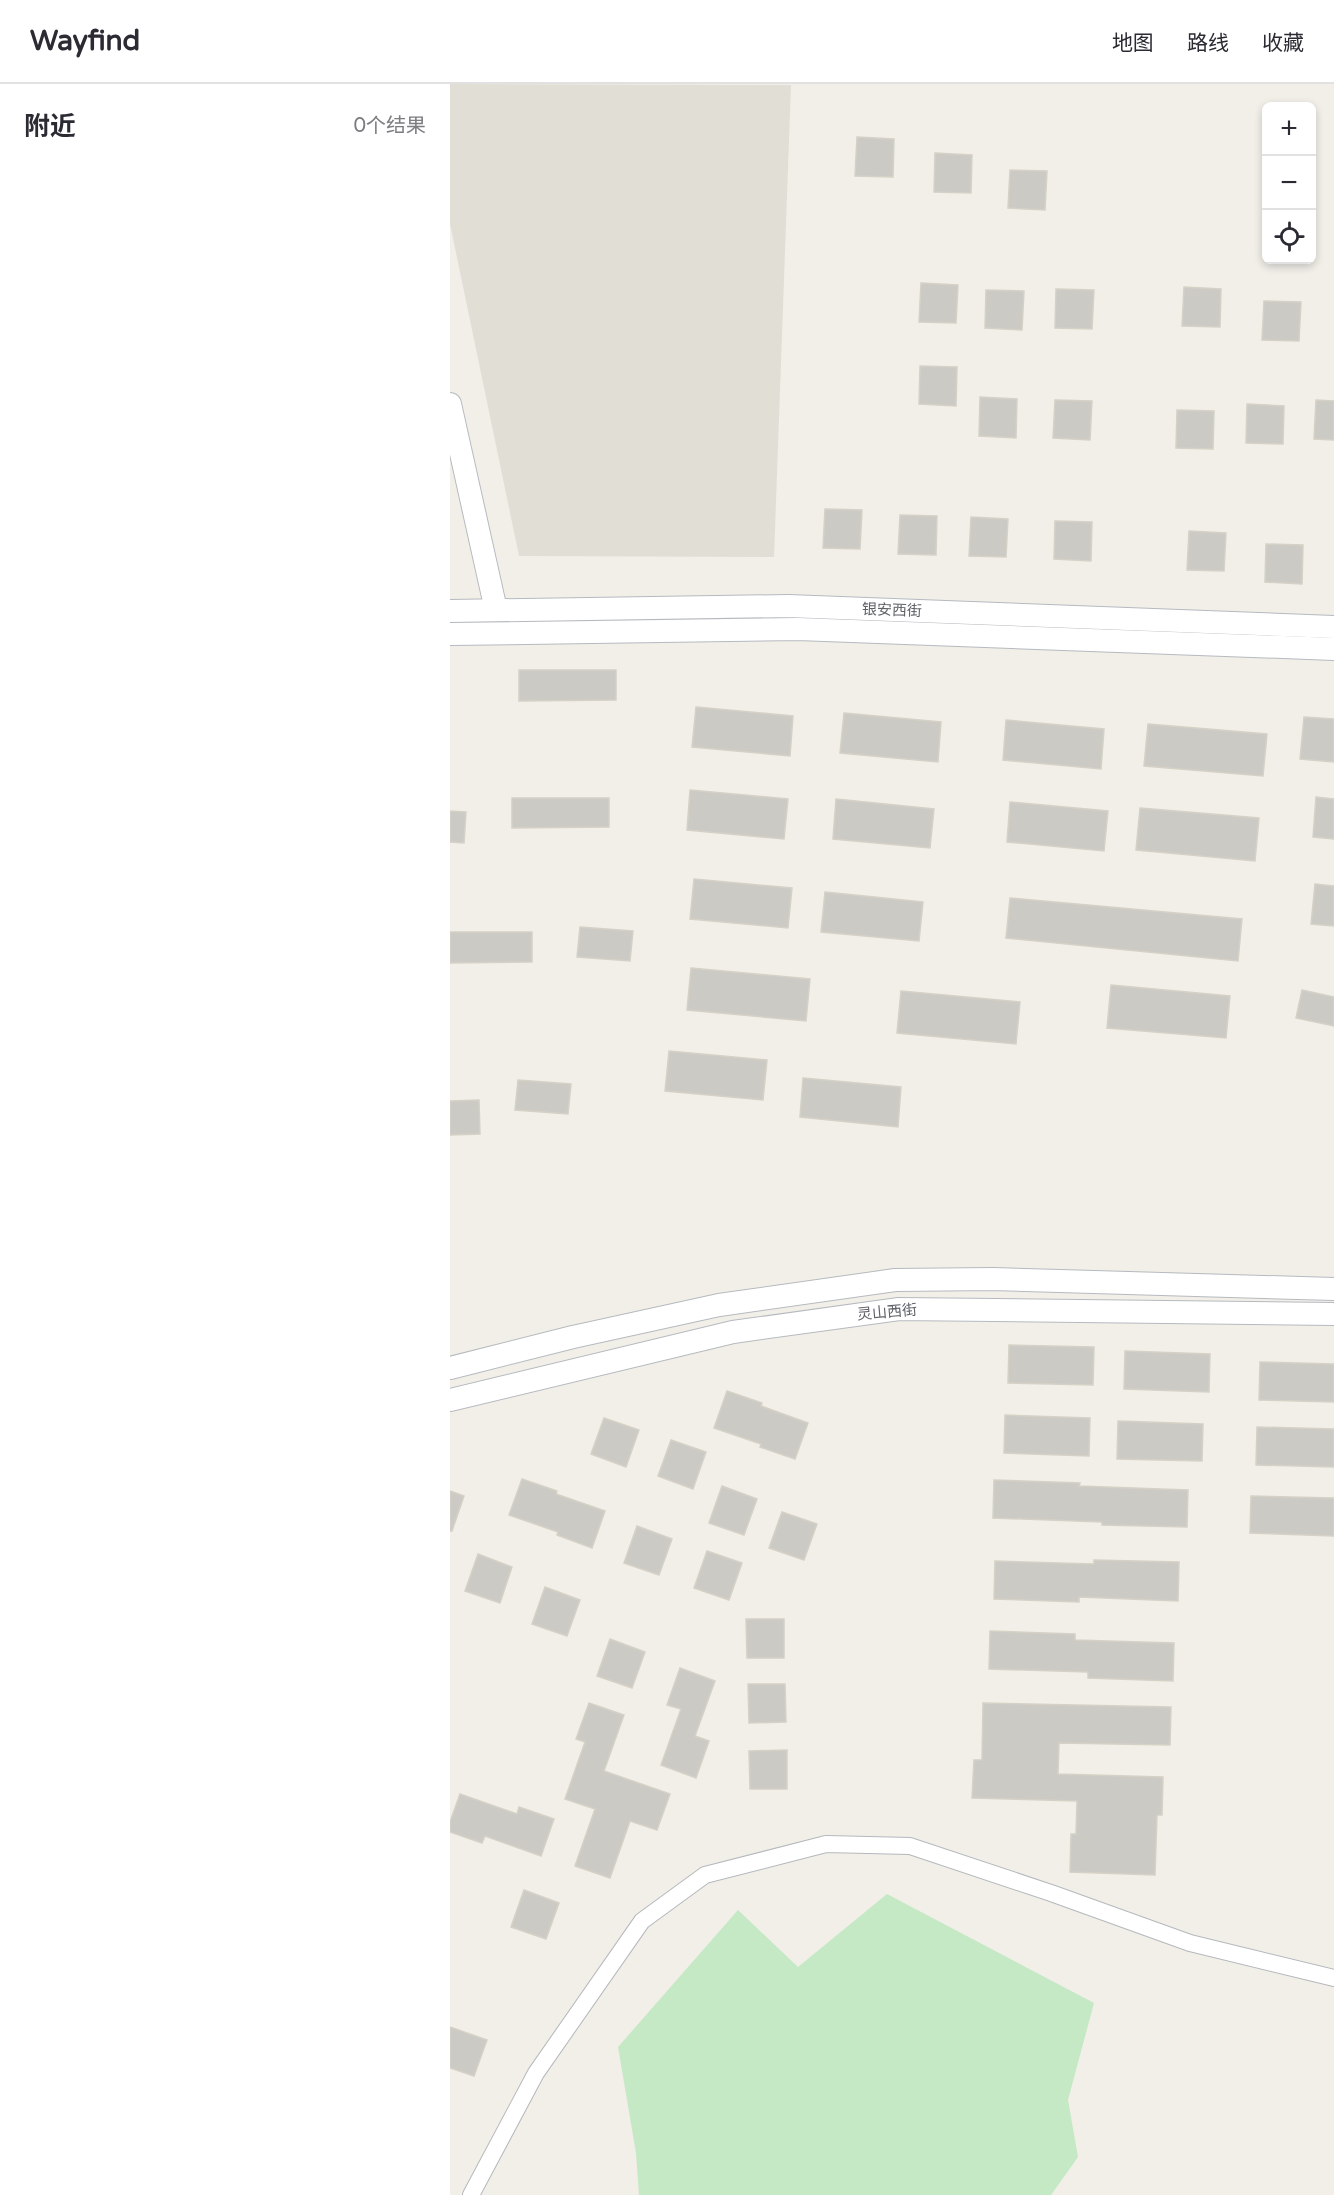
<!DOCTYPE html>
<html lang="zh">
<meta charset="utf-8">
<style>
:root{--surface:#fff;--page:#f2f2f3;--text:#2b2b33;--muted:#7c7c81;--line:#e1e1e2}
body{margin:0;font-family:"Varela Round","Noto Sans SC",sans-serif;background:var(--page);color:var(--text)}
.controls{position:absolute;right:18px;top:18px;display:grid;overflow:hidden;border-radius:9px;box-shadow:0 3px 9px #0003}
.controls button{width:54px;height:54px;display:grid;place-items:center;padding:0;border:0;border-bottom:2px solid var(--line);background:var(--surface);color:var(--text);font:30px sans-serif}
.list{margin:0;padding:0;list-style:none}
h2{display:flex;justify-content:space-between;align-items:center;height:78px;margin:0;padding:0 24px;font-size:26px}
h2 small{font-size:20px;font-weight:400;color:var(--muted)}
.icon{flex:none;width:33px;height:33px;fill:none;stroke:currentColor;stroke-width:2;stroke-linecap:round;stroke-linejoin:round}
.map{position:relative;flex:none;width:884px;height:2111px;overflow:hidden}
header{display:flex;align-items:center;gap:36px;box-sizing:border-box;height:84px;padding:0 30px;background:var(--surface);border-bottom:2px solid var(--line)}
header strong{font-size:28px}
nav{display:flex;gap:33px;margin-inline-start:auto;font-size:21px}
main{display:flex}
aside{flex:1;background:var(--surface)}
.map>svg:first-child{display:block}
</style>
<header>
<strong>Wayfind</strong>
<nav><a>地图</a><a>路线</a><a>收藏</a></nav>
</header>
<main>
<aside>
<h2>附近<small>0个结果</small></h2>
<ul class="list">
</ul>
</aside>
<div class="map">
<svg width="884" height="2111" viewBox="0 0 884 2111">
<rect width="100%" height="100%" fill="#f1efe8"/>
<!-- education -->
<path fill="#e1ded6" d="M0 0 341 1 324 473 69 472 0 140Z"/>
<!-- green -->
<path fill="#c5e8c5" d="M437 1810 644 1919 618 2016 628 2073 601 2111H189L186 2069 168 1963 288 1826 348 1883Z"/>
<!-- building -->
<g fill="#cccac5" stroke="#d6d1c6" stroke-width="1.5">
<path d="M407 53 444 55 443 93 405 92Z"/>
<path d="M485 69 522 71 521 109 484 108Z"/>
<path d="M560 86 597 87 595 126 558 124Z"/>
<path d="M471 199 508 201 506 239 469 238Z"/>
<path d="M734 203 771 205 770 243 732 242Z"/>
<path d="M606 205 644 206 642 245 605 244Z"/>
<path d="M536 206 574 207 572 246 535 244Z"/>
<path d="M814 217 851 218 849 257 812 256Z"/>
<path d="M470 282 507 283 506 322 469 320Z"/>
<path d="M530 313 567 315 566 354 529 352Z"/>
<path d="M605 316 642 317 640 356 603 354Z"/>
<path d="M866 316 884 317V356L864 355Z"/>
<path d="M797 320 834 322 833 360 796 359Z"/>
<path d="M727 326 764 327 763 365 726 364Z"/>
<path d="M375 425 412 426 410 465 373 464Z"/>
<path d="M450 431 487 432 486 471 448 470Z"/>
<path d="M521 433 558 435 556 473 519 472Z"/>
<path d="M605 437 642 438 641 477 604 475Z"/>
<path d="M739 447 776 449 774 487 737 486Z"/>
<path d="M816 460 853 461 852 500 815 498Z"/>
<path d="M69 586H166V616L69 617Z"/>
<path d="M246 623 343 632 340 672 242 663Z"/>
<path d="M394 629 491 638 488 678 390 669Z"/>
<path d="M854 633 884 635V678L850 675Z"/>
<path d="M556 636 654 645 651 685 553 676Z"/>
<path d="M698 640 817 650 813 692 694 682Z"/>
<path d="M240 706 338 715 334 755 237 746Z"/>
<path d="M866 713 884 715V755L863 753Z"/>
<path d="M62 714H159V743L62 744Z"/>
<path d="M386 715 484 725 480 764 383 755Z"/>
<path d="M560 718 658 727 654 767 557 758Z"/>
<path d="M690 724 809 734 805 777 686 766Z"/>
<path d="M0 727 16 728 14 759 0 758Z"/>
<path d="M244 795 342 804 338 844 240 835Z"/>
<path d="M865 800 884 802V842L861 840Z"/>
<path d="M375 808 473 818 469 857 371 848Z"/>
<path d="M560 814 792 835 788 877 556 854Z"/>
<path d="M130 843 183 847 180 877 127 873Z"/>
<path d="M0 848H82V878L0 879Z"/>
<path d="M241 884 360 895 356 937 237 926Z"/>
<path d="M661 901 780 912 776 954 657 944Z"/>
<path d="M852 906 884 913V942L846 934Z"/>
<path d="M451 907 570 918 566 960 447 949Z"/>
<path d="M219 967 317 976 313 1016 215 1007Z"/>
<path d="M353 994 451 1003 448 1043 350 1033Z"/>
<path d="M68 996 121 1000 118 1030 65 1026Z"/>
<path d="M29 1016 30 1050 0 1051V1017Z"/>
<path d="M559 1261 644 1263 643 1301 558 1299Z"/>
<path d="M675 1267 760 1270 759 1308 674 1305Z"/>
<path d="M810 1278 884 1280V1318L809 1316Z"/>
<path d="M277 1307 312 1319 311 1322 358 1339 345 1375 310 1363 311 1360 264 1344Z"/>
<path d="M555 1331 640 1334 639 1372 554 1369Z"/>
<path d="M154 1334 189 1346 176 1383 141 1370Z"/>
<path d="M668 1337 753 1340 752 1377 667 1375Z"/>
<path d="M807 1343 884 1345V1383L806 1381Z"/>
<path d="M221 1356 256 1368 243 1405 208 1392Z"/>
<path d="M72 1395 107 1407 106 1410 155 1427 142 1464 107 1451 108 1448 59 1431Z"/>
<path d="M544 1396 630 1399 629 1402 738 1406 737 1443 652 1441V1438L543 1434Z"/>
<path d="M272 1402 307 1415 294 1451 259 1439Z"/>
<path d="M0 1407 14 1412 2 1447H0Z"/>
<path d="M801 1412 884 1414V1452L800 1449Z"/>
<path d="M332 1428 367 1440 354 1476 319 1464Z"/>
<path d="M187 1442 222 1455 209 1491 174 1479Z"/>
<path d="M257 1467 292 1479 279 1516 244 1504Z"/>
<path d="M28 1470 62 1483 50 1519 15 1507Z"/>
<path d="M644 1476 729 1478 728 1517 629 1513V1518L544 1515 545 1477 644 1480Z"/>
<path d="M95 1503 130 1516 117 1552 82 1540Z"/>
<path d="M296 1535H334V1574H297Z"/>
<path d="M540 1547 625 1550V1556L724 1559 723 1597 638 1594V1588L539 1585Z"/>
<path d="M160 1555 195 1568 182 1604 147 1592Z"/>
<path d="M230 1584 265 1597 245 1652 259 1657 246 1694 211 1681 231 1625 217 1621Z"/>
<path d="M298 1600H335L336 1638 299 1639Z"/>
<path d="M139 1619 174 1631 154 1687 220 1710 207 1746 180 1737 160 1794 125 1782 145 1725 115 1715 135 1658 126 1655Z"/>
<path d="M533 1619 721 1623 720 1661 609 1659 608 1690 713 1693 712 1731H707L705 1791 620 1788 621 1750H626L627 1717 522 1714 524 1676H532Z"/>
<path d="M337 1666V1705H300L299 1667Z"/>
<path d="M10 1710 67 1730 69 1723 104 1735 91 1772 35 1752 32 1759 0 1748V1738Z"/>
<path d="M74 1806 109 1819 96 1855 61 1843Z"/>
<path d="M0 1943 37 1956 24 1992 0 1984Z"/>
</g>
<g fill="none" stroke-linecap="round" stroke-linejoin="round">
<defs>
<path id="street" d="M21 2111 86 1989 192 1837 255 1791 376 1760 460 1762 601 1809 740 1859 884 1894"/>
<g id="secondary">
<path d="M0 320 46 526"/>
<path d="M0 527 338 522 884 543"/>
<path d="M0 550 348 545 884 565"/>
<path d="M0 1284 123 1253 269 1221 445 1196 543 1195 884 1205"/>
<path d="M0 1316 283 1248 449 1225 884 1230"/>
</g>
</defs>
<!-- street casing -->
<use href="#street" stroke="#b5b8bc" stroke-width="18"/>
<!-- secondary casing -->
<use href="#secondary" stroke="#b6babf" stroke-width="24"/>
<!-- street -->
<use href="#street" stroke="#fff" stroke-width="16"/>
<!-- secondary -->
<use href="#secondary" stroke="#fff" stroke-width="22"/>
</g>
<g text-anchor="middle" stroke-width="4.5" stroke-linejoin="round" paint-order="stroke">
<!-- street labels -->
<g font-size="15" fill="#5f6368" stroke="#fff">
<text transform="translate(442 526) rotate(2)" y="5">银安西街</text>
<text transform="translate(437 1228) rotate(-5)" y="5">灵山西街</text>
</g>
</g>
</svg>
<div class="controls">
<button>+</button>
<button>−</button>
<button><svg class="icon" aria-label="locate" viewBox="0 0 24 24"><circle cx="12" cy="12" r="6"/><path d="M12 2v4M12 18v4M2 12h4M18 12h4"/></svg></button>
</div>
</div>
</main>
